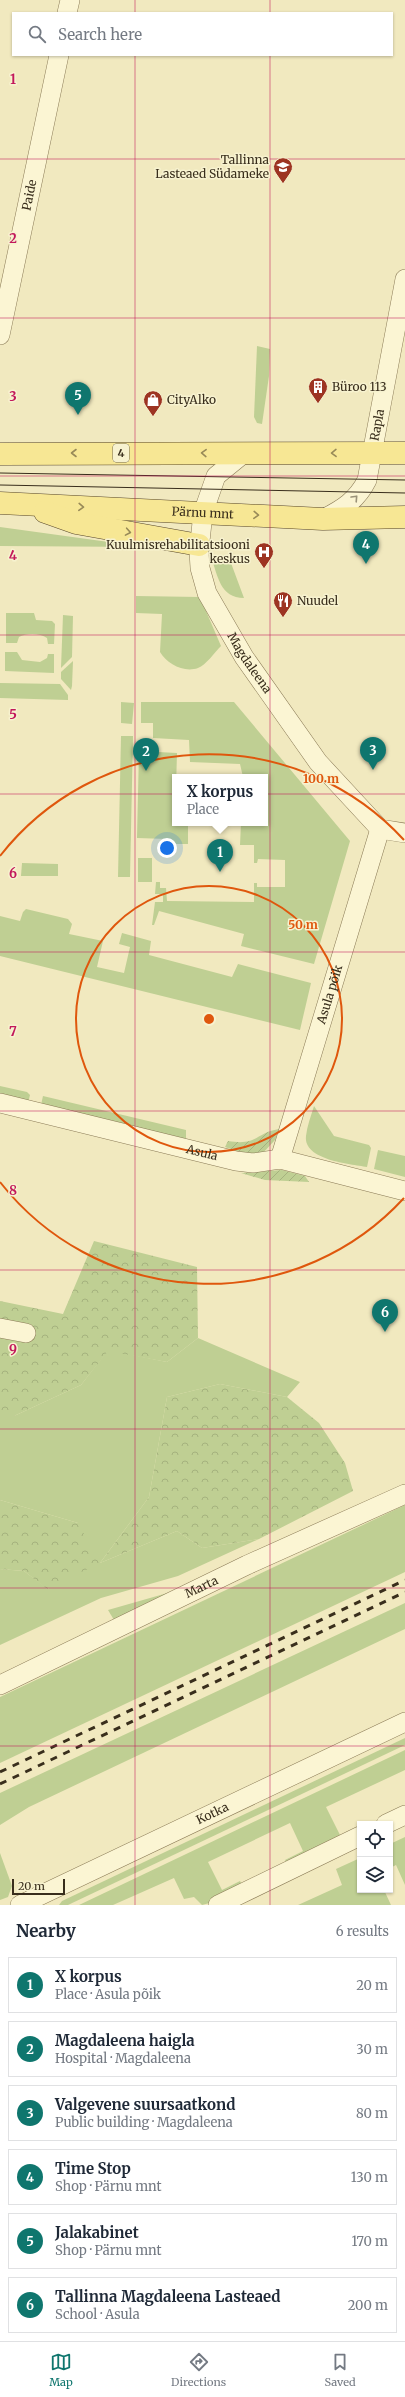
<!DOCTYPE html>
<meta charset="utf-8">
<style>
:root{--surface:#fff;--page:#f2f2f3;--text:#1f2937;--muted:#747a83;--line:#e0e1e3;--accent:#0f766e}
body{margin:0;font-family:Merriweather,serif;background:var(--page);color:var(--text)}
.controls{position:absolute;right:12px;bottom:12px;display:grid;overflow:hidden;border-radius:0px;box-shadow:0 1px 3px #0004}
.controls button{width:36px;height:36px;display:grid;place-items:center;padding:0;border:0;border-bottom:1px solid var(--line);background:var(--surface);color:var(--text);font:20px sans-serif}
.scale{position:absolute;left:12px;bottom:10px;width:53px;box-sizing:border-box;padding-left:4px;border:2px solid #392e1c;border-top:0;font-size:11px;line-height:14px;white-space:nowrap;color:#392e1c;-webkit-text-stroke:3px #f7f2cf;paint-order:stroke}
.you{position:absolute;left:167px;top:848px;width:14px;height:14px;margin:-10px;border:3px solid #fff;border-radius:50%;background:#1a73e8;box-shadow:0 0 0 6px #1a73e833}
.badge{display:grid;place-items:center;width:26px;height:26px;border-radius:50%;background:var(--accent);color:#fff;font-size:13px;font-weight:700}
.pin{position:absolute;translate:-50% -33px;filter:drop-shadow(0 1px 2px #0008)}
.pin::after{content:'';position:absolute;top:21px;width:14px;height:12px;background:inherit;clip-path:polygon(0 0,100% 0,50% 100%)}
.popup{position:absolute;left:172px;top:774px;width:96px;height:52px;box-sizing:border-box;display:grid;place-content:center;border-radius:0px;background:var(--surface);filter:drop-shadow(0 1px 3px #0005);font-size:13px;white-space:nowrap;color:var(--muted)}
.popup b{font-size:15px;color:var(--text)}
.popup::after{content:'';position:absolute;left:50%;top:100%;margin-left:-8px;border:8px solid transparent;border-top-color:var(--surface)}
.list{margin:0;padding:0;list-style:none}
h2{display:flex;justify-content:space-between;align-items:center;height:52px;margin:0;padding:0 16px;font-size:17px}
h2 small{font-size:13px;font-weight:400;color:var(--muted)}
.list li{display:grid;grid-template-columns:26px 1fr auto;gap:12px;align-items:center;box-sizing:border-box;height:56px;margin:0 8px 8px;padding:0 8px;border:1px solid var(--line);border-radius:0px}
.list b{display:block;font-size:15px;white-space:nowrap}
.list p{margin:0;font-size:13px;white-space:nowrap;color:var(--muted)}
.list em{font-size:13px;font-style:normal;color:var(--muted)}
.icon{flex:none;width:22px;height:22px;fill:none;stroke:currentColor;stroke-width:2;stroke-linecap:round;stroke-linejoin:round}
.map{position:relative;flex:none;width:405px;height:1905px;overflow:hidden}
.search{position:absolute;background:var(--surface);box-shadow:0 1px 3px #0004;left:12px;right:12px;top:12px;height:44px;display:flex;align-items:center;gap:10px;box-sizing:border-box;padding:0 14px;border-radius:0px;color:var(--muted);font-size:15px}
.sheet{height:436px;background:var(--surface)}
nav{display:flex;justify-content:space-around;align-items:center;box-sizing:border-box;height:56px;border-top:1px solid var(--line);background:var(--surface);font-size:11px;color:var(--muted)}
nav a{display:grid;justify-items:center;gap:2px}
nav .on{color:var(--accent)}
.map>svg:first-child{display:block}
</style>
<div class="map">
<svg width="405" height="1905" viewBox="0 0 405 1905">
<defs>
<pattern id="forest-crowns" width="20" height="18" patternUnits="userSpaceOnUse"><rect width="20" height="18" fill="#bfcf93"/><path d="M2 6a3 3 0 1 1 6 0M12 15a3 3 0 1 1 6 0" fill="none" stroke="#a5b27e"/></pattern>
<pattern id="garden-furrows" width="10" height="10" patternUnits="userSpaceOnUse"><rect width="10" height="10" fill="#bfcf93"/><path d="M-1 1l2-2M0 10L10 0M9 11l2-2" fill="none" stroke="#a5b27e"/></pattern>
</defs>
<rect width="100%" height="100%" fill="#f1e9bf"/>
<!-- grass -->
<g fill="#bfcf93">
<path d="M257 346 270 349 269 376 262 424 257 423 254 417Z"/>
<path d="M0 527 145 547 0 546Z"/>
<path d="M228 555 244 598C220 598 218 576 211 557Z"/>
<path d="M136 596 200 597 221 646C215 652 206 665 198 668 184 673 167 664 160 652L162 614 136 613Z"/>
<path d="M6 613H34L36 620 52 621 55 624 54 644H48L47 638C40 633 26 633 19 637L17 643H6Z"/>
<path d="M63 615 73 616 72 657 61 668Z"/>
<path d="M5 652H17L22 660 40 662 47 658 48 654H54V673L5 671Z"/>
<path d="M73 661 72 686 71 690 61 679V672Z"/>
<path d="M0 683 60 684 68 695V700L0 698Z"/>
<path d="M121 702 134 703 132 724 121 723Z"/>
<path d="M141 702H234L350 841 314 964 241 946 244 934 159 911 154 925H152L155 902H163V894H155L156 882H160V888H166L167 901 254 902V883H257V887H285V860L258 859 257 863H254V845H240L241 823H265V777H243L240 764 190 762 189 740 153 738V723H141Z"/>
<path d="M121 736H133L130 877H118Z"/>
<path d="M139 751 177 753 175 823H188V844H168L167 839 137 838Z"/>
<rect x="138" y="858" width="14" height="24"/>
<path d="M22 863 58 864V876H21Z"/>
<path d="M26 909 68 919 72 924 69 934 103 941 97 967 124 973 130 947 119 944 122 933 151 941 149 955 232 977 238 964 311 983 300 1030 0 956V916L20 921 23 912Z"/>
<path d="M0 1086 27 1092 30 1095 28 1103 0 1096Z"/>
<path d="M43 1096 186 1130V1140L41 1105Z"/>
<path d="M314 1106 334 1136 369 1145 371 1148 367 1167C350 1164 303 1160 306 1136 307 1126 311 1116 314 1106Z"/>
<path d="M378 1150 405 1156V1177L374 1169Z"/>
<path d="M198 1338 300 1382 287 1397 220 1384 167 1397 149 1497 100 1563 177 1531 202 1548 259 1539 178 1576 101 1598 0 1645V1569L24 1571 48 1589 78 1523 0 1500V1416H14L81 1385 108 1350 167 1362Z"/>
<path d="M405 1505V1572L0 1763V1697Z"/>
<path d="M185 1588 114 1620 108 1610Z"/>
<path d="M405 1603V1629L29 1807 0 1825V1793Z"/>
<path d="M405 1738V1745L68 1905H59L62 1901Z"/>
<path d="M405 1750V1770L326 1807 340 1835 288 1867 285 1860 303 1851 290 1823 208 1862 222 1890 240 1881 244 1888 217 1901 202 1905 194 1897 184 1899 174 1878 113 1905H79Z"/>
<path d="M405 1837V1885L396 1865 390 1868V1844Z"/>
<path d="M0 1853 12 1886 8 1897 0 1900Z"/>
<path d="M360 1858V1890H384L391 1905H298L342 1885 336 1869Z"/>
</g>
<!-- forest -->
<g fill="url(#forest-crowns)">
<path d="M94 1241 197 1267 198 1338 167 1362 108 1351 81 1385 14 1416H0V1301L63 1314Z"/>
<path d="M220 1384 287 1397 319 1423 345 1463 353 1491 259 1539 202 1548 177 1531 100 1563 47 1589 24 1571 0 1569V1500L78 1523 100 1563 149 1497 167 1397Z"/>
</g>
<!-- garden -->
<g fill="url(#garden-furrows)">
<path d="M279 1129 275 1140 263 1153H242L225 1147 228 1141C258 1146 255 1133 279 1129Z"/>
<path d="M282 1170 305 1176 309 1182 265 1180 241 1173Z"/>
</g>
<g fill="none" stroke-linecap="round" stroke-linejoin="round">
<defs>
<g id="minor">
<path d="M67 13 70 0"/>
<path id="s1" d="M0 335 59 55"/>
<path id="s2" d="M243 454 216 476 203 513 199 551 200 568 207 593 244 657 318 762 380 829 405 833"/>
<path id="s3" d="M323 519C343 509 357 500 367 480L405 279"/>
<path id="s4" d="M0 1103 236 1161 253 1163 280 1159 405 1191"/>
<path id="s5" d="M280 1159 380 829"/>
<path d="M0 1328 26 1333"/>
<path id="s6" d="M0 1685 247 1565 405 1494"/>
<path d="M386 1824 405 1815"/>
<path id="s7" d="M20 1905 405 1722"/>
<path d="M218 1905 360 1836"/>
</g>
<g id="major">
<path d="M0 454 405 453"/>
<path id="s8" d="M0 503 323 519 405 517"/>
<path d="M45 512 76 523 199 545"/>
</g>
</defs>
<!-- minor casing -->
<use href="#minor" stroke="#8a7a56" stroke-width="20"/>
<!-- major casing -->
<use href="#major" stroke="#58472b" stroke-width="23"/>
<!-- minor -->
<use href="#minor" stroke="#fbf5d3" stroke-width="19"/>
<!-- major -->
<use href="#major" stroke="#f7e794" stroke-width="22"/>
<!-- tram -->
<g stroke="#392e1c" stroke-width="1">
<path d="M0 473 405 480"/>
<path d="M0 485 405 493"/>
</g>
<!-- rail -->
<g stroke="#392e1c" stroke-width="3" stroke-dasharray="7 7" stroke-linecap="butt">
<path d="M0 1772 405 1580"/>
<path d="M0 1784 405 1592"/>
</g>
</g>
<!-- one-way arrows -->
<defs><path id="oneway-chevron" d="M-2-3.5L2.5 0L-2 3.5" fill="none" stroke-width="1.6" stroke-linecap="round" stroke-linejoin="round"/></defs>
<g stroke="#988a58">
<use href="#oneway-chevron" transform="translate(74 453) rotate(180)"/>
<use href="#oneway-chevron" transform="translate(204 453) rotate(-178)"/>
<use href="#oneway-chevron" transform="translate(334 453) rotate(179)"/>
<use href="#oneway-chevron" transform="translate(81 507) rotate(3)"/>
<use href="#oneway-chevron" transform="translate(256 515) rotate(3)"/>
<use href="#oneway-chevron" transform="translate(128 532) rotate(10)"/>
</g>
<use stroke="#9a9278" href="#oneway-chevron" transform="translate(355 498) rotate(-47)"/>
<!-- grid -->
<path fill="none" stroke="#c2185b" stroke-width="1" stroke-opacity="0.55" d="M135 0V13M270 0V13M135 55V1905M270 55V1905M0 159H405M0 318H405M0 476H405M0 635H405M0 794H405M0 952H405M0 1111H405M0 1270H405M0 1429H405M0 1588H405M0 1746H405"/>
<!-- distance rings -->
<g fill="none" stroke="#df570d" stroke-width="2">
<circle cx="209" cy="1019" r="133"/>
<path d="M404 1198A265 265 0 0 1 0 1182M0 856A265 265 0 0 1 404 840"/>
</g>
<!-- icons -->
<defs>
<symbol id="school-pin" viewBox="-11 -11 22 30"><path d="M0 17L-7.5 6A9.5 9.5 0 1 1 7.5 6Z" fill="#9d3422" stroke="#f7f2cf"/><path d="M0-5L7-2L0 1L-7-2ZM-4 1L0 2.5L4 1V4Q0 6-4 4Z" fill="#fff"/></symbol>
<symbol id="building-pin" viewBox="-11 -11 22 30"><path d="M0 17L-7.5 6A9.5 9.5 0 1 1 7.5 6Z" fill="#9d3422" stroke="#f7f2cf"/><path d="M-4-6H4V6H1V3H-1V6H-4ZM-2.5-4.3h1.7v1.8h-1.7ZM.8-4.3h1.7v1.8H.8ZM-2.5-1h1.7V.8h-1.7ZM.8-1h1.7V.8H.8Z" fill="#fff"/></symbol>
<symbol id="shop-pin" viewBox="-11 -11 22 30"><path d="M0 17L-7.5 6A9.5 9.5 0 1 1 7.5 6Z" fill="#9d3422" stroke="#f7f2cf"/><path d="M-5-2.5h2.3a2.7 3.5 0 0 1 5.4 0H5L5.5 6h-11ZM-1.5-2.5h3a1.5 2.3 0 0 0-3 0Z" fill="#fff"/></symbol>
<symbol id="hospital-pin" viewBox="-11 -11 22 30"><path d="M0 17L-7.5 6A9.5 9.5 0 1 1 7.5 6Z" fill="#9d3422" stroke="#f7f2cf"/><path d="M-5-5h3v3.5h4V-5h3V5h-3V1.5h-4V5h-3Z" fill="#fff"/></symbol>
<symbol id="restaurant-pin" viewBox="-11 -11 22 30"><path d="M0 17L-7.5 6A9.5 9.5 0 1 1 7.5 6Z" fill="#9d3422" stroke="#f7f2cf"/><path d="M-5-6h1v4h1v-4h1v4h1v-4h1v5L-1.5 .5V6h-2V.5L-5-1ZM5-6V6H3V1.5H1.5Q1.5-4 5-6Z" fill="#fff"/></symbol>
</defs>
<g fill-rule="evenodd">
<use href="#school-pin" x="272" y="156" width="22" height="30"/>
<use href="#building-pin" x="307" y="376" width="22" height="30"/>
<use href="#shop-pin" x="142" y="389" width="22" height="30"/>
<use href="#hospital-pin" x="253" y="541" width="22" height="30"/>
<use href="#restaurant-pin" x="272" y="590" width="22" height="30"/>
</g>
<g text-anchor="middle" stroke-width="3" stroke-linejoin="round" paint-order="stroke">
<!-- shield labels -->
<rect fill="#f7f2cf" stroke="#726952" stroke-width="1" x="113" y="444" width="16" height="18" rx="3"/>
<g font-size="11" font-weight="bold" fill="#392e1c">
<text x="121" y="457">4</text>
</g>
<!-- poi labels -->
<g font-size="12" fill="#392e1c" stroke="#f7f2cf" text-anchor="start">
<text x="269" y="164" text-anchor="end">Tallinna<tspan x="269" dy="14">Lasteaed Südameke</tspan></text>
<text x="332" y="391">Büroo 113</text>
<text x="167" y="404">CityAlko</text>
<text x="250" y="549" text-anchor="end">Kuulmisrehabilitatsiooni<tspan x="250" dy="14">keskus</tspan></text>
<text x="297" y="605">Nuudel</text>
</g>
<!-- street labels -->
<g font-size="12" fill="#392e1c" stroke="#f7f2cf">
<text dy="4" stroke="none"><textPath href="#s1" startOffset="143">Paide</textPath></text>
<text dy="4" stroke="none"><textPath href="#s3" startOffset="116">Rapla</textPath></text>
<text dy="4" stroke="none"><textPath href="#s8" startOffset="203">Pärnu mnt</textPath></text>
<text dy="4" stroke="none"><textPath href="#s2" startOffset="237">Magdaleena</textPath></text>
<text dy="4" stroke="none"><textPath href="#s5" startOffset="172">Asula põik</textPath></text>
<text dy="4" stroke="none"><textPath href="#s4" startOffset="208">Asula</textPath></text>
<text dy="4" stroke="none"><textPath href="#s6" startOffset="224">Marta</textPath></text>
<text dy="4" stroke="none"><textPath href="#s7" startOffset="213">Kotka</textPath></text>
</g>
</g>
<g font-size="13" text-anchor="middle" font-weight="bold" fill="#c2185b" stroke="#f7f2cf" stroke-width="3" stroke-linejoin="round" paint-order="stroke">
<text x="13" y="84">1</text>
<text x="13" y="243">2</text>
<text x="13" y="401">3</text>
<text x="13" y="560">4</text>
<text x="13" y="719">5</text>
<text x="13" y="878">6</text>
<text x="13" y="1036">7</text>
<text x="13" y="1195">8</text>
<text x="13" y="1354">9</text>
</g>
<circle cx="209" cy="1019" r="6" fill="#df570d" stroke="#f7f2cf" stroke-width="2"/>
<g font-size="12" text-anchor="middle" font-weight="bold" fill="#df570d" stroke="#f7f2cf" stroke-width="3" stroke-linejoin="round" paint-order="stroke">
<text x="321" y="783">100 m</text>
<text x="303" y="929">50 m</text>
</g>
</svg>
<div class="controls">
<button><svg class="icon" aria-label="locate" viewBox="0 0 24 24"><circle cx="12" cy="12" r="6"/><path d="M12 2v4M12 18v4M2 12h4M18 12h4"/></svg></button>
<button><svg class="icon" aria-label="layers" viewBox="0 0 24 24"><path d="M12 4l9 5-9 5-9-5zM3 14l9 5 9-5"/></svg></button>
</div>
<div class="scale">20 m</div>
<div class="you"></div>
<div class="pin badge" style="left:220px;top:872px">1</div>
<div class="popup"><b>X korpus</b>Place</div>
<div class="pin badge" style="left:146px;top:771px">2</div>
<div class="pin badge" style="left:373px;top:770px">3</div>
<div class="pin badge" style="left:366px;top:564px">4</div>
<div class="pin badge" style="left:78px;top:415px">5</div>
<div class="pin badge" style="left:385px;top:1332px">6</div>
<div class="search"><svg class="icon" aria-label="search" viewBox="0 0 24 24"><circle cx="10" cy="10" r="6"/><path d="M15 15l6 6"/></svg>Search here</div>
</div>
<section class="sheet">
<h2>Nearby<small>6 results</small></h2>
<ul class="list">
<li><span class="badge">1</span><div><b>X korpus</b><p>Place · Asula põik</p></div><em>20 m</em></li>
<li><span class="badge">2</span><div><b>Magdaleena haigla</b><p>Hospital · Magdaleena</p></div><em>30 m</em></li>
<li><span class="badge">3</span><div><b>Valgevene suursaatkond</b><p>Public building · Magdaleena</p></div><em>80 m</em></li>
<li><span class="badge">4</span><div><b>Time Stop</b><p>Shop · Pärnu mnt</p></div><em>130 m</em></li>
<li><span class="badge">5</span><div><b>Jalakabinet</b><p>Shop · Pärnu mnt</p></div><em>170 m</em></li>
<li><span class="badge">6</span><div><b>Tallinna Magdaleena Lasteaed</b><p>School · Asula</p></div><em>200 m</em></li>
</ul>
</section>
<nav>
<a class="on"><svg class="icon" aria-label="map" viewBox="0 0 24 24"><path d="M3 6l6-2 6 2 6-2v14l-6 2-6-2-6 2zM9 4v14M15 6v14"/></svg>Map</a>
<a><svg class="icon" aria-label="directions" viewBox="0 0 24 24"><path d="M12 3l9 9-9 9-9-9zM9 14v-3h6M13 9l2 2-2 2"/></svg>Directions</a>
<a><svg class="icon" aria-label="saved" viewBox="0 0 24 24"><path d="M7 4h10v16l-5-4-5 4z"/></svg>Saved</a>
</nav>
